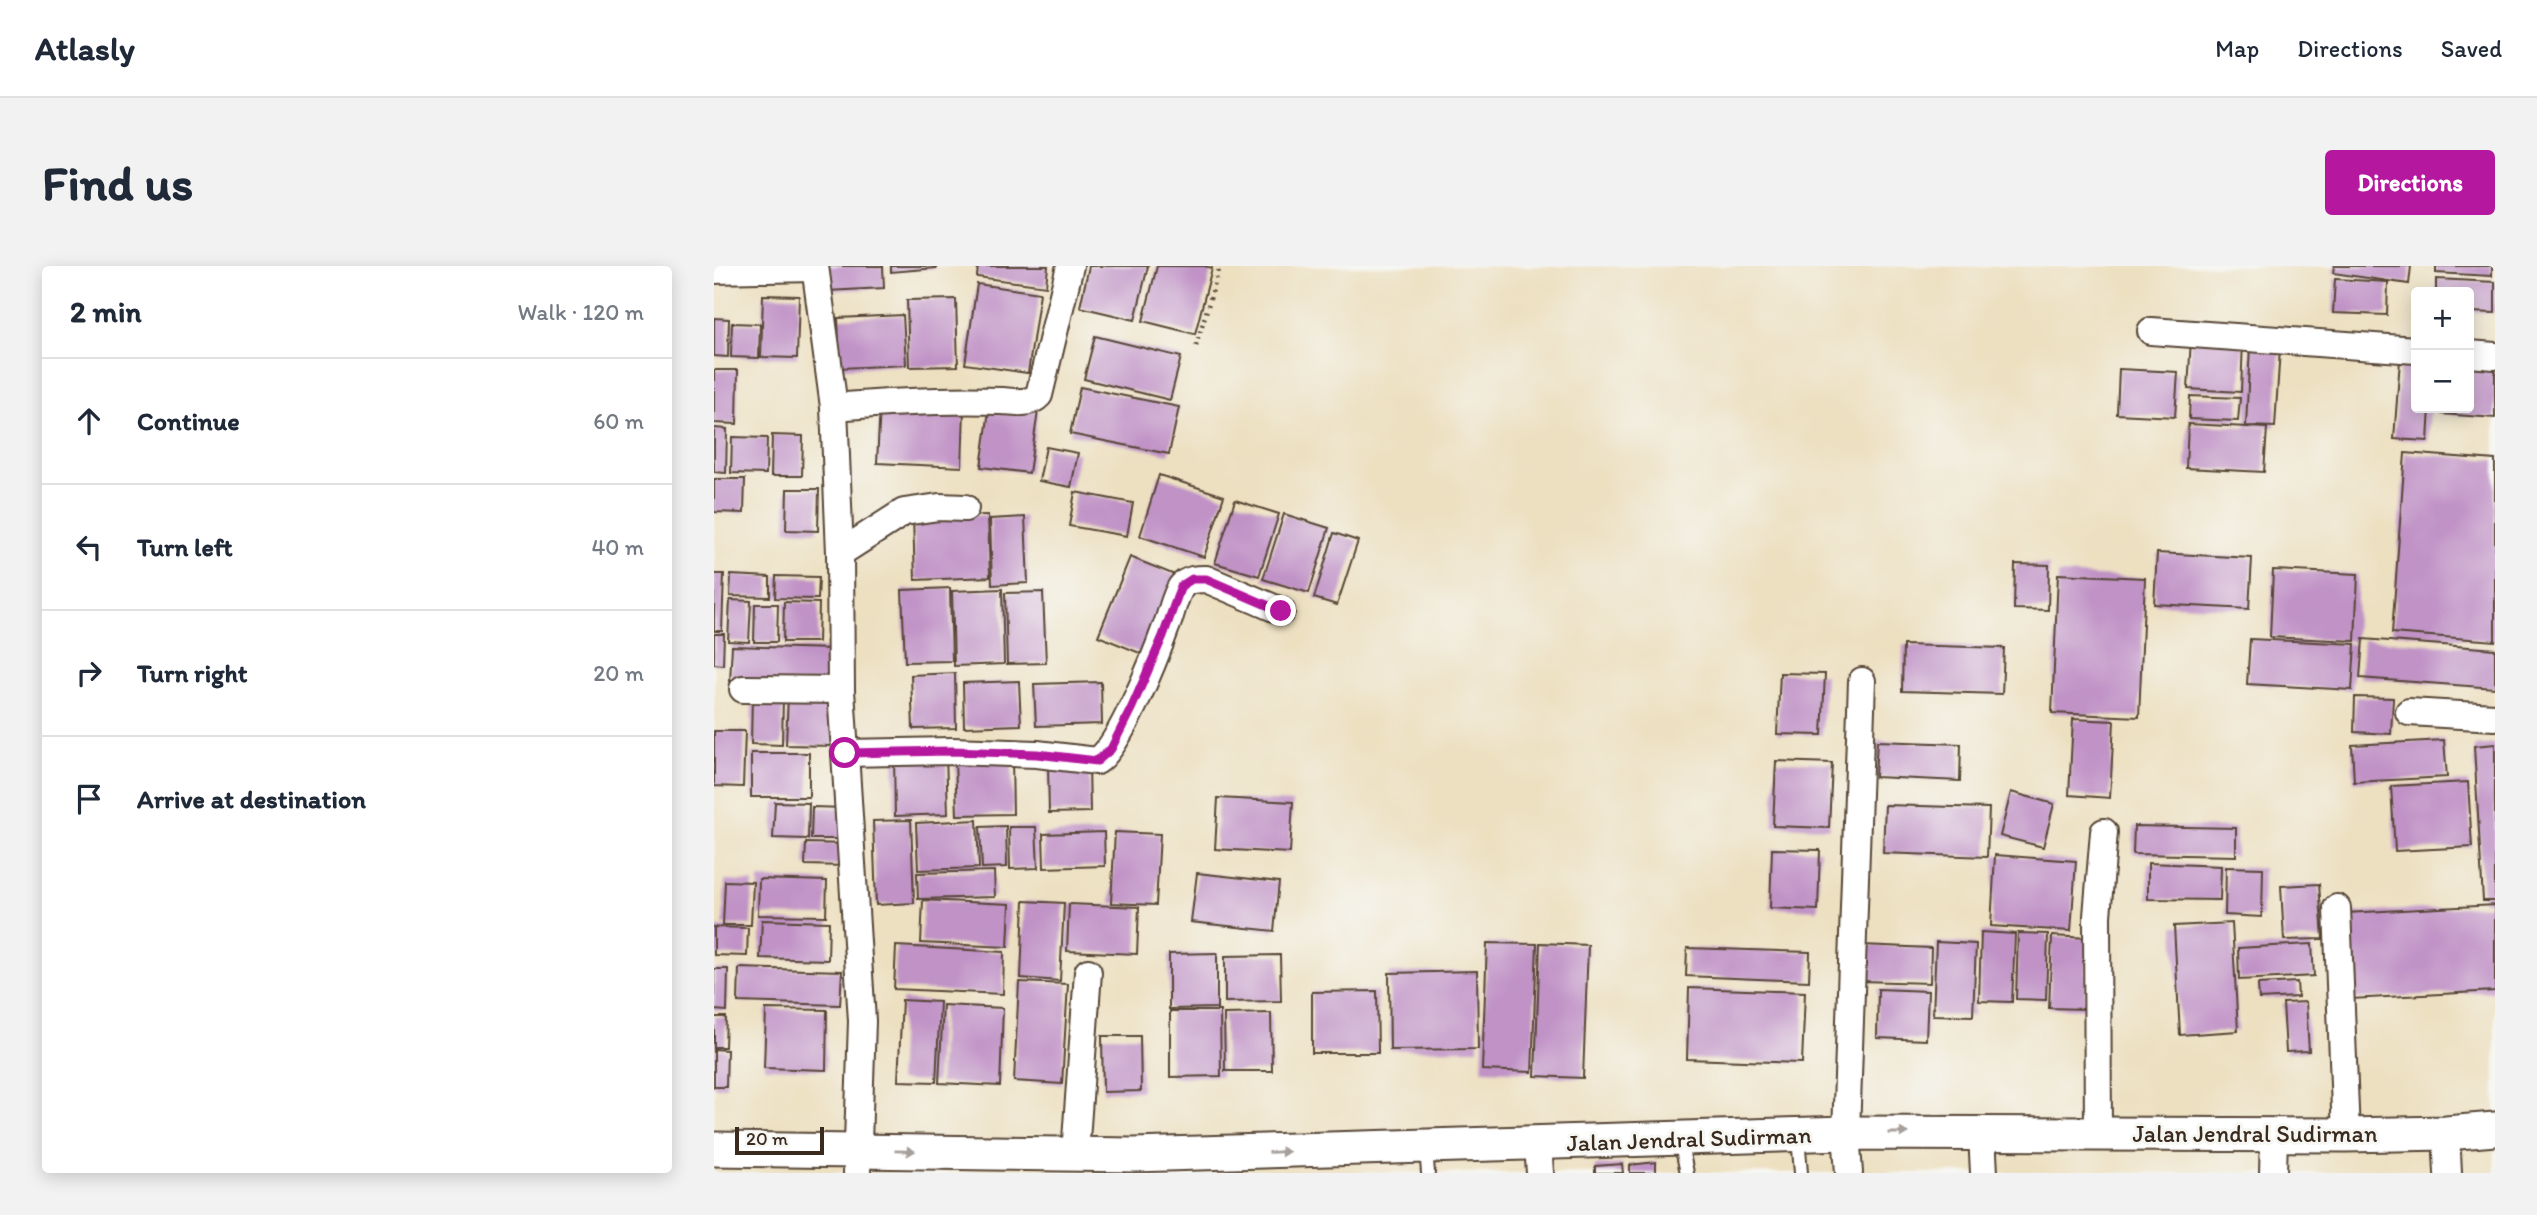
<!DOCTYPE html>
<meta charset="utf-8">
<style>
:root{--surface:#fff;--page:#f2f2f3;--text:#1f2937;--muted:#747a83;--line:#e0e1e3;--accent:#b5179e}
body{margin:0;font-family:Itim,sans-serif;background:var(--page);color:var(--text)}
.controls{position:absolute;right:21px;top:21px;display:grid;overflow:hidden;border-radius:7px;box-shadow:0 4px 18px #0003}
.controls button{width:63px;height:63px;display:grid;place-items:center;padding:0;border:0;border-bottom:2px solid var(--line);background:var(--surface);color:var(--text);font:35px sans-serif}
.scale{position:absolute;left:21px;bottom:18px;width:89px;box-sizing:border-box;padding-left:7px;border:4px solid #3b2a1e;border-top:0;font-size:19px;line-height:24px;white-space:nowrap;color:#3b2a1e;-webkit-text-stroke:5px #f6f6f2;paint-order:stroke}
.stop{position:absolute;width:21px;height:21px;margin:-16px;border:5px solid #b5179e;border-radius:50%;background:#fff}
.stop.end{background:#b5179e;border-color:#fff;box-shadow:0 2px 7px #0008}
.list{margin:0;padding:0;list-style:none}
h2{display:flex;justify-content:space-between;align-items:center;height:91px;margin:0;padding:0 28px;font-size:30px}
h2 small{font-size:23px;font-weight:400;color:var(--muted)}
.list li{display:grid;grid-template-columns:46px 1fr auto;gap:21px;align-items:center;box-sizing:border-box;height:126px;padding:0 28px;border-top:2px solid var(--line)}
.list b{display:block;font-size:26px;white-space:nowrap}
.list em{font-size:23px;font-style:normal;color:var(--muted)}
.icon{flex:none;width:38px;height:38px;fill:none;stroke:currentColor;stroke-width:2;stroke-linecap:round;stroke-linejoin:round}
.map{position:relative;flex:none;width:1781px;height:907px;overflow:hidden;border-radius:7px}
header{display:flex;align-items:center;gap:42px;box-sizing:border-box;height:98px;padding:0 35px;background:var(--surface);border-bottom:2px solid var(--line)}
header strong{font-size:33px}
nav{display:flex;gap:38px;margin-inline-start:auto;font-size:24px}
.intro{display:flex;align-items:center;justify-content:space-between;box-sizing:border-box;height:168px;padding:0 42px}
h1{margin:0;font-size:49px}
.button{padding:18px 32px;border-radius:7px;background:var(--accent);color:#fff;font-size:24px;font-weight:700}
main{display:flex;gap:42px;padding:0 42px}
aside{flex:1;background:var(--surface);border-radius:7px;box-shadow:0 4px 18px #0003}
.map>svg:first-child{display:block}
</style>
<header>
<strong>Atlasly</strong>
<nav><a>Map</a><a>Directions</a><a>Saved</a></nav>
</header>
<div class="intro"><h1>Find us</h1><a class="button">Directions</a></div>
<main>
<aside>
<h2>2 min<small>Walk · 120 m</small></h2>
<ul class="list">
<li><svg class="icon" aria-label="ahead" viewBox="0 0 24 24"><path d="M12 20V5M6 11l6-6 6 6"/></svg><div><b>Continue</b></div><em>60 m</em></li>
<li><svg class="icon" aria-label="left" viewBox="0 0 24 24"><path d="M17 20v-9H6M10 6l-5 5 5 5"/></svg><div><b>Turn left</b></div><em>40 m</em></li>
<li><svg class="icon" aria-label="right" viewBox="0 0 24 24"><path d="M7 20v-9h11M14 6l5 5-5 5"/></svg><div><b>Turn right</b></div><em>20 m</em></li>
<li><svg class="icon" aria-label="arrive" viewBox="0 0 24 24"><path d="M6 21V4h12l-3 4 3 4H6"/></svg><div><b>Arrive at destination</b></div></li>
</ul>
</aside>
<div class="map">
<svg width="1781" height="907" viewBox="0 0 1781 907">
<rect width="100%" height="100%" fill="#f6f6f2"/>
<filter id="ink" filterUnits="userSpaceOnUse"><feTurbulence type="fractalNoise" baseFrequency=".0143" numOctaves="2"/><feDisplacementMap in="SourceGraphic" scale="14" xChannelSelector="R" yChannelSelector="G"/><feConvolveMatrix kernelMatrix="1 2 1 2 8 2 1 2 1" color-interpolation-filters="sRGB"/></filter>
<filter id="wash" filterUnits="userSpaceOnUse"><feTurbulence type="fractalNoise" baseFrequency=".00686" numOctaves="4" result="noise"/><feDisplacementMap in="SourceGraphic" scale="28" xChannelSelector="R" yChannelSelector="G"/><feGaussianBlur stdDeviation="1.57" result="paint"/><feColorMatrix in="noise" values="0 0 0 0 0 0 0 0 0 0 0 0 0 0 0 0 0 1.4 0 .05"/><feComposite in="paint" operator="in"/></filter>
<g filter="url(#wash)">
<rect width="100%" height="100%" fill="#ede0c1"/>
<g id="blocks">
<!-- building -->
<g fill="#c092c6">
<path d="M112 0H169L170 22 113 25Z"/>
<path d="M177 0H222V2L177 6Z"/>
<path d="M264 0H334L332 20 263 11Z"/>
<path d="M375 0H434L421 54 366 41Z"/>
<path d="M443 0H490L498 2 481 68 429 55Z"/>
<path d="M1620 0H1697L1695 18 1619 7Z"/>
<path d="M1722 0H1778V10L1722 7Z"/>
<path d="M1621 13 1674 16 1673 49 1619 47Z"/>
<path d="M1722 13 1781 16V47L1755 46V26H1722Z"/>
<path d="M263 18 326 27 314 107 251 98Z"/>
<path d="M49 29 85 30 83 92 47 91Z"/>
<path d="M242 33 244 100 195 101 193 34Z"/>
<path d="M189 49 192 99 126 102 124 52Z"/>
<path d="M0 52 15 53 14 91 0 90Z"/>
<path d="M18 57 46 58 45 92 17 91Z"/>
<path d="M381 70 467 91 456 134 370 113Z"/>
<path d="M1477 73 1529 75 1527 126 1474 123Z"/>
<path d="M1536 80 1566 82 1561 161 1532 160Z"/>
<path d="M1686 94 1702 95V142H1716L1714 175 1680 173Z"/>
<path d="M1755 97 1781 99V152L1728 148V142H1755Z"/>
<path d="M1405 103 1464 106 1461 151 1403 148Z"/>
<path d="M0 104H24L23 158 0 157Z"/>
<path d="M366 121 465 141 455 188 356 168Z"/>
<path d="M1476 130 1526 132 1524 155 1475 153Z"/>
<path d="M276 138 324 145 315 207 267 201Z"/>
<path d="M166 139 250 143 248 201 163 197Z"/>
<path d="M1474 158 1553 162 1550 206 1472 202Z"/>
<path d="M0 162 13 163 12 207 0 206Z"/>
<path d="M58 169 89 170 88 210H57Z"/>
<path d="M18 171 53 172 52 208 17 207Z"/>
<path d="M332 181 364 187 357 221 325 215Z"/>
<path d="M1691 187 1781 194V375L1678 367Z"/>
<path d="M445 209 510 230 490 291 426 270Z"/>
<path d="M0 213H31L30 247 0 246Z"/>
<path d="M73 223H105L104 265 72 264Z"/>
<path d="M361 226 419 237 413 270 355 260Z"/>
<path d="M521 234 565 248 545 310 501 297Z"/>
<path d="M570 248 615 262 595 327 549 313Z"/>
<path d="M274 249 276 311 201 314 199 251Z"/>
<path d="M311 251 314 317 278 319 276 253Z"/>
<path d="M620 267 644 275 623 339 600 332Z"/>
<path d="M1443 287 1538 292 1535 343 1440 338Z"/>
<path d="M416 291 466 311 433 390 384 370Z"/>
<path d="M1301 298 1335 299 1334 344 1300 343Z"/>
<path d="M1559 304 1644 308 1641 375 1556 371Z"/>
<path d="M0 308H10L8 365H0Z"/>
<path d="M1344 308 1431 312 1425 451 1338 447Z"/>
<path d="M17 309 56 311V331L16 330Z"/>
<path d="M62 310 105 311 104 333 61 332Z"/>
<path d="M236 322 238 395 191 396 188 324Z"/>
<path d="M288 323 290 398 240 400 238 325Z"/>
<path d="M329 326 332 397 293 398 291 327Z"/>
<path d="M16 334 37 335 35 376 14 375Z"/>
<path d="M70 336 105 337 104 376H69Z"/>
<path d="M41 338H64L63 376H40Z"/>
<path d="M0 368H10L9 399 0 398Z"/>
<path d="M1536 373 1641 378 1638 424 1533 418Z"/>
<path d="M1649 373 1781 383V422L1646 412Z"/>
<path d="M1189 379 1290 382 1288 428 1188 425Z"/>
<path d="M18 380 119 383 118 418 16 415Z"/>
<path d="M241 407 242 462 199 463 197 409Z"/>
<path d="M1066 407 1111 408 1108 469 1063 468Z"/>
<path d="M305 415 307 459 250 461 249 417Z"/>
<path d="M387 416 388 458 322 460 320 418Z"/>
<path d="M74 428 121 429 119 480 72 479Z"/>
<path d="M38 430 69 431 68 479 37 478Z"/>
<path d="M1641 431 1679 432 1677 468 1640 466Z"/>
<path d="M1359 453 1400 455 1396 532 1355 529Z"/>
<path d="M0 465H31L29 521 0 520Z"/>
<path d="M1730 474 1733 511 1640 516 1638 479Z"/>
<path d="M1163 475 1247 478 1246 515 1161 511Z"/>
<path d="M1781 478V635H1769L1760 480Z"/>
<rect x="37" y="487" width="58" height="44"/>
<path d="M232 489 234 548 181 550 180 491Z"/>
<path d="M298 492 299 548 243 549 241 494Z"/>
<path d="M1062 495 1118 497 1115 562 1059 560Z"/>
<path d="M375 498 376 546 335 547 334 499Z"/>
<path d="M1754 516 1758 581 1681 585 1677 520Z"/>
<path d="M1297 526 1340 538 1329 581 1286 570Z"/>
<path d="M504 532 579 536 576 587 501 583Z"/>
<path d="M61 536 95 537 94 573 59 572Z"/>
<path d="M1171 539 1275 542 1273 591 1169 587Z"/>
<path d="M98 541 131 542 130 573H97Z"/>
<path d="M197 554 200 637 162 639 159 555Z"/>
<path d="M263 554 265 602 204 604 202 557Z"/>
<path d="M292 560 293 601 268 602 266 561Z"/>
<path d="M1420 560 1522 562V590L1419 588Z"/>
<path d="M295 561H322L324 602 296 603Z"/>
<path d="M390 566 391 600 330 602 329 568Z"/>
<path d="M401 566 446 568 442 639 397 637Z"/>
<path d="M92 577 135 578 134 600 91 599Z"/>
<path d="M1058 583 1106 584 1104 644 1056 642Z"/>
<path d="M1281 589 1362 595 1357 665 1277 660Z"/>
<path d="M1434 597 1507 600 1506 634 1434 633Z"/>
<path d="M1512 601 1549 602 1548 651 1511 649Z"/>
<path d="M280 605 281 631 204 633 203 607Z"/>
<path d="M483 607 565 616 560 665 477 656Z"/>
<path d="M45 613 113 615 112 650 44 649Z"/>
<path d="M11 615 39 616 37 659H9Z"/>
<path d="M1605 618 1609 673 1570 674 1567 620Z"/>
<path d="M209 634 296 638 294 681 207 677Z"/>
<path d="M310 635 350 637 346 715 307 712Z"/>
<path d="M355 638 425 641 423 688 353 685Z"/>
<path d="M1781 639V725L1637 733 1632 647Z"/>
<path d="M48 654 115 656 114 694 46 692Z"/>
<path d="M1518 657 1524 765 1466 769 1460 660Z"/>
<path d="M0 661 34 662 33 690 0 689Z"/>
<path d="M1267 666 1301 668 1298 736 1265 735Z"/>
<path d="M1304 667 1334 668 1332 734 1302 733Z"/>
<path d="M1338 670 1374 672 1371 743 1335 742Z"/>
<path d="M1222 676 1262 678 1259 750 1219 749Z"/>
<path d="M773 677 823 678 818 806 768 804Z"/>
<path d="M826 677 874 679 869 812 821 810Z"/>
<path d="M1598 678 1600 710 1525 714 1524 682Z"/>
<path d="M1148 679 1217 682 1216 717 1146 715Z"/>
<path d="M182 680 290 686 289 728 180 723Z"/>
<path d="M973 682 1096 686 1095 715 972 710Z"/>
<path d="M503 687V742L455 743V688Z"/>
<path d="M566 689 567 735 511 736V690Z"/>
<path d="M25 702 128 705 126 739 24 736Z"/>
<path d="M0 703H14L13 745 0 744Z"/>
<path d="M763 705 764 783 676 784 675 707Z"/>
<path d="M305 716 354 718 348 818 300 815Z"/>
<path d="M1583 716 1584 731 1545 733 1544 718Z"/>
<path d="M975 722 1091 726 1088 797 973 793Z"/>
<path d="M1164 723 1214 725 1212 774 1163 772Z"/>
<path d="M663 725 664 787H598V726Z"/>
<path d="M188 734 226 736 222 816 184 815Z"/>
<path d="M1592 736 1595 785 1572 786 1569 737Z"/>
<path d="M229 739 289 742 286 820 225 817Z"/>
<path d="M52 743 113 744 112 804 50 802Z"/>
<path d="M456 745H506L507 810 456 811Z"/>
<path d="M557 747 558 805H511L510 748Z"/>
<path d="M0 751H12L11 781H0Z"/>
<path d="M388 770H426L427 825 389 826Z"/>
<path d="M0 783 13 784 12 821H0Z"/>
<path d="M942 896V907H916V899Z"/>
<path d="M908 898 909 907H881V900Z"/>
</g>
</g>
</g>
<g filter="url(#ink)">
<use href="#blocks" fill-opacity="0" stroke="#564536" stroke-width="2"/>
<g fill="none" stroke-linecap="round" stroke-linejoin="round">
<defs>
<g id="service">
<path d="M1084 871 1087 907"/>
<path d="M966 874 973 907"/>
<path d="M712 882 714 907"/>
</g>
<g id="minor">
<path d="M101 0 120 141 126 287 127 424 148 755 143 907"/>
<path d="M0 4 101 2"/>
<path d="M1437 65 1702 84"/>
<path d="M1755 88 1781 90"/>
<path d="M120 141C177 136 232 133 289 135 301 136 316 139 325 129L356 0"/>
<path d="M126 287 190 246 225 241 251 242"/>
<path d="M29 423 127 424"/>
<path d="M1695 446 1781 451"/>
<path d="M131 487 238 485 323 488 383 495C406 481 442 389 452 361 457 350 460 331 467 321 473 313 483 313 492 313L567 345"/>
<path d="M1623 642 1632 869"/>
<path d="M1732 867 1734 907"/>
<path d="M1268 868 1270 907"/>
<path d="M1384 868 1383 650 1390 566"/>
<path d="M824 878 826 907"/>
<path d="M361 888 374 706"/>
<path d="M1135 907 1132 867 1148 415"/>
<path d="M1559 907 1560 869"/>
</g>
<path id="tertiary" d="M0 883 420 889 1132 867 1632 869 1732 867 1781 863"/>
</defs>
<!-- service casing -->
<use href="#service" stroke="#564536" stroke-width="16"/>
<!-- minor casing -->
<use href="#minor" stroke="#564536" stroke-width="30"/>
<!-- tertiary casing -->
<use href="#tertiary" stroke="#564536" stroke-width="37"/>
<!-- path -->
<path stroke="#564536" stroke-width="4.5" stroke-dasharray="2 5" stroke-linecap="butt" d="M482 80 506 0"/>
<!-- service -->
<use href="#service" stroke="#fff" stroke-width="12"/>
<!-- minor -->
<use href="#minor" stroke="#fff" stroke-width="26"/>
<!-- tertiary -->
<use href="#tertiary" stroke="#fff" stroke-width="33"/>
</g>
<!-- one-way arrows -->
<defs><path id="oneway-solid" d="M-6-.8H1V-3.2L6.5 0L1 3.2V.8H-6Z" transform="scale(1.75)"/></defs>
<g fill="#a79f9a">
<use href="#oneway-solid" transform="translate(1184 867)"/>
<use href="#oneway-solid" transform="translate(191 885) rotate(1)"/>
<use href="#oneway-solid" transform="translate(565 886) rotate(-2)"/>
</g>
</g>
<g fill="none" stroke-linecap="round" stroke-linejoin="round" filter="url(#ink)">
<!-- route -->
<path stroke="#b5179e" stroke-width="9" d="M131 487 238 485 323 488 383 495 397 483 418 441 449 370 467 320 478 313H492L567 345"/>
</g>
<g text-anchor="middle" stroke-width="6" stroke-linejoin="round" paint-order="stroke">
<!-- street labels -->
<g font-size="24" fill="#3b2a1e" stroke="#f6f6f2">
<text x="1541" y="876">Jalan Jendral Sudirman</text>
<text transform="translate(975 873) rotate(-2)" y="8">Jalan Jendral Sudirman</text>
</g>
</g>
</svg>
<div class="controls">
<button>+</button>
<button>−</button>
</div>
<div class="scale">20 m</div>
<div class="stop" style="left:131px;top:487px"></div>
<div class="stop end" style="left:567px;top:345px"></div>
</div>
</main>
